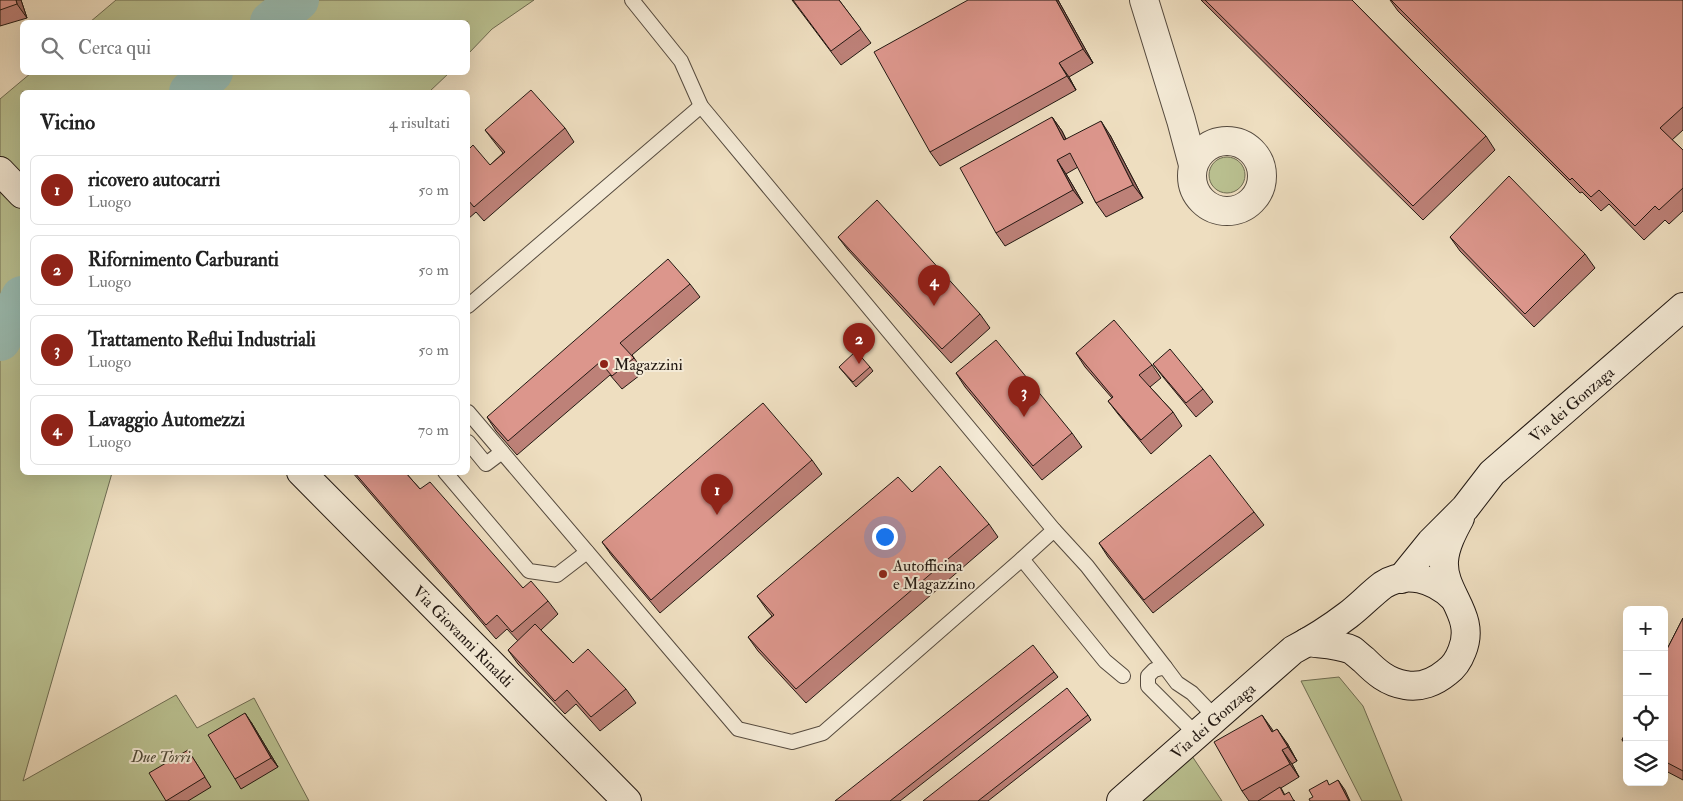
<!DOCTYPE html>
<html lang="it">
<meta charset="utf-8">
<style>
:root{--surface:#fff;--page:#f2f2f2;--text:#222;--muted:#767676;--line:#e0e0e0;--accent:#8f2418}
body{margin:0;font-family:"IM FELL Double Pica",serif;background:var(--page);color:var(--text)}
.controls{position:absolute;right:15px;bottom:15px;display:grid;overflow:hidden;border-radius:8px;box-shadow:0 5px 20px #0002}
.controls button{width:45px;height:45px;display:grid;place-items:center;padding:0;border:0;border-bottom:1px solid var(--line);background:var(--surface);color:var(--text);font:25px sans-serif}
.you{position:absolute;left:884px;top:536px;width:18px;height:18px;margin:-12px;border:4px solid #fff;border-radius:50%;background:#1a73e8;box-shadow:0 0 0 8px #1a73e833}
.badge{display:grid;place-items:center;width:32px;height:32px;border-radius:50%;background:var(--accent);color:#fff;font-size:16px;font-weight:700}
.pin{position:absolute;translate:-50% -41px;filter:drop-shadow(0 1px 2px #0008)}
.pin::after{content:'';position:absolute;top:26px;width:18px;height:15px;background:inherit;clip-path:polygon(0 0,100% 0,50% 100%)}
.list{margin:0;padding:0;list-style:none}
h2{display:flex;justify-content:space-between;align-items:center;height:65px;margin:0;padding:0 20px;font-size:21px}
h2 small{font-size:16px;font-weight:400;color:var(--muted)}
.list li{display:grid;grid-template-columns:32px 1fr auto;gap:15px;align-items:center;box-sizing:border-box;height:70px;margin:0 10px 10px;padding:0 10px;border:1px solid var(--line);border-radius:8px}
.list b{display:block;font-size:19px;white-space:nowrap}
.list p{margin:0;font-size:16px;white-space:nowrap;color:var(--muted)}
.list em{font-size:16px;font-style:normal;color:var(--muted)}
.icon{flex:none;width:28px;height:28px;fill:none;stroke:currentColor;stroke-width:2;stroke-linecap:round;stroke-linejoin:round}
.map{position:relative;flex:none;width:1683px;height:801px;overflow:hidden}
.search{position:absolute;background:var(--surface);box-shadow:0 5px 20px #0002;left:20px;top:20px;width:450px;height:55px;display:flex;align-items:center;gap:12px;box-sizing:border-box;padding:0 18px;border-radius:8px;color:var(--muted);font-size:19px}
.panel{position:absolute;background:var(--surface);box-shadow:0 5px 20px #0002;left:20px;top:90px;width:450px;height:385px;border-radius:8px}
.map>svg:first-child{display:block}
</style>
<div class="map">
<svg width="1683" height="801" viewBox="0 0 1683 801">
<rect width="100%" height="100%" fill="#eedec0"/>
<filter id="stains"><feTurbulence type="fractalNoise" baseFrequency=".004" numOctaves="4"/><feColorMatrix values="0 0 0 0 .2 0 0 0 0 .09 0 0 0 0 .02 0 0 0 .5 -.17"/></filter>
<radialGradient id="worn" r=".72"><stop offset=".6" stop-color="#630" stop-opacity="0"/><stop offset="1" stop-color="#630" stop-opacity=".3"/></radialGradient>
<!-- green -->
<g fill="#bac191" stroke="#6e6c52">
<path d="M116 0H534L492 29 468 54V22H90Z"/>
<path d="M31 73H449L429 92H22V472L112 473 23 781 176 695 197 728 254 698 309 801H0V99Z"/>
<circle cx="1227" cy="175" r="18"/>
<path d="M1339 677 1363 706 1402 801H1362L1301 681Z"/>
<path d="M1190 753 1222 801H1135Z"/>
</g>
<g fill="none" stroke-linecap="round" stroke-linejoin="round">
<!-- river -->
<g stroke="#99bcb2" stroke-width="42">
<path d="M271 22 298 0"/>
<path d="M190 92 212 72"/>
<path d="M0 340 22 297"/>
</g>
<defs>
<g id="lane">
<path d="M632 0 681 61 701 106 1054 530"/>
<path d="M468 306 701 106"/>
<path d="M468 412 738 729 792 742 823 733 1022 559"/>
<path d="M468 442 486 464 502 452"/>
<path d="M445 472 529 571 557 575 587 552"/>
<path d="M1123 676 1105 661 1022 559 1054 530 1087 566 1165 667"/>
<path d="M1197 735 1148 686V676L1154 670 1165 667 1177 683 1192 693 1216 718"/>
</g>
<g id="street">
<path d="M1144 0 1181 120 1193 165"/>
<circle cx="1227" cy="176" r="35"/>
</g>
<g id="secondary">
<path d="M0 171 22 194"/>
<path id="s1" d="M301 472 627 801"/>
<path id="s2" d="M1401 579 1431 542 1465 508 1492 473 1683 307"/>
<path d="M1307 642C1322 644 1338 644 1352 650 1356 653 1360 657 1364 660 1376 672 1387 682 1405 685 1420 688 1435 682 1447 672 1454 667 1459 659 1462 651 1477 615 1442 594 1444 561 1445 546 1453 531 1460 518"/>
<path id="s3" d="M1121 801 1293 650C1312 640 1331 628 1348 615 1360 606 1371 594 1383 585 1407 570 1434 579 1453 597"/>
</g>
</defs>
<!-- lane casing -->
<use href="#lane" stroke="#554a3e" stroke-width="16"/>
<!-- street casing -->
<use href="#street" stroke="#554a3e" stroke-width="30"/>
<!-- secondary casing -->
<use href="#secondary" stroke="#221812" stroke-width="30"/>
<!-- lane -->
<use href="#lane" stroke="#f4ead6" stroke-width="14"/>
<!-- street -->
<use href="#street" stroke="#f4ead6" stroke-width="28"/>
<!-- secondary -->
<use href="#secondary" stroke="#f4ead6" stroke-width="28"/>
</g>
<!-- wall -->
<g fill="#bd8178" stroke="#221812">
<path d="M0 0H21L27 18 0 26Z"/>
<path d="M792 0H839L871 43 841 65Z"/>
<path d="M1058 0 1093 63 1069 77 1076 90 940 166 930 152Z"/>
<path d="M1201 0H1352L1486 136 1495 150 1423 220Z"/>
<path d="M1390 0H1683V130L1672 140 1683 150V211L1669 224 1665 220 1644 240 1609 204 1601 211 1582 192 1580 193 1398 11Z"/>
<path d="M1052 117 1062 131 1066 139 1110 135 1143 198 1106 217 1096 203 1078 167 1066 174 1083 203 1005 246 996 233Z"/>
<path d="M565 128 574 142 484 221 476 212 468 219V150L490 165 503 153 495 143 485 130Z"/>
<path d="M838 237 980 314 990 328 951 363 848 250Z"/>
<path d="M1450 237 1585 254 1595 268 1534 327 1460 251Z"/>
<path d="M690 284 700 297 632 355 644 372 622 389 610 375 517 455 496 431 487 417Z"/>
<path d="M1076 353 1152 365 1161 378 1150 387 1173 412 1182 426 1151 454 1118 414 1108 401 1112 398 1085 367Z"/>
<path d="M1153 364 1203 389 1213 402 1196 417 1163 377Z"/>
<path d="M839 367H870L873 371 856 387Z"/>
<path d="M956 373 1072 433 1082 447 1042 480 965 387Z"/>
<path d="M812 460 822 474 660 613 612 556 602 542Z"/>
<path d="M352 472H405L420 489 523 588 548 601 558 614 541 630 573 663 626 689 636 703 600 731 576 704 565 714 518 664 508 650 518 641 507 629 496 639Z"/>
<path d="M912 492 989 524 998 537 806 703 758 651 748 637 772 616 767 610 757 596Z"/>
<path d="M1254 512 1264 525 1153 613 1108 557 1099 543Z"/>
<path d="M1683 618V780L1664 770V655Z"/>
<path d="M1054 672 1058 677 900 801H835Z"/>
<path d="M1088 715 1091 720 988 801H923Z"/>
<path d="M251 722 278 767 241 789 235 779Z"/>
<path d="M1627 730V747L1622 740Z"/>
<path d="M1274 732 1287 743 1297 761 1292 764 1299 777 1281 788 1285 795 1295 801H1249L1242 791Z"/>
<path d="M188 750 211 787 188 801H166Z"/>
</g>
<!-- shaded-wall -->
<g fill="#9a6962" stroke="#221812">
<path d="M16 0H21L27 18 17 4Z"/>
<path d="M1056 0H1058L1093 63 1083 49Z"/>
<path d="M1059 63 1069 77 1076 90 1067 76Z"/>
<path d="M1052 117 1062 131 1073 154 1064 140Z"/>
<path d="M1101 121 1110 135 1143 198 1133 185Z"/>
<path d="M1057 160 1066 174 1083 203 1073 190Z"/>
<path d="M245 713 251 722 278 767 271 758Z"/>
<path d="M1262 715 1272 729 1282 746 1272 732Z"/>
<path d="M1277 729 1287 743 1297 761 1288 747Z"/>
<path d="M1282 750 1292 764 1299 777 1290 764Z"/>
<path d="M1338 780 1345 790 1350 801H1349Z"/>
</g>
<!-- building -->
<g fill="#dc968c" stroke="#221812">
<path d="M0 0H16L17 4 0 10Z"/>
<path d="M793 0H839L861 29 831 51Z"/>
<path d="M968 0H1056L1083 49 1059 63 1067 76 930 152 874 52Z"/>
<path d="M1205 0H1352L1486 136 1413 206Z"/>
<path d="M1391 0H1683V107L1660 128 1683 150V188L1659 210 1655 206 1635 226 1599 190 1591 197 1572 178 1570 180Z"/>
<path d="M531 90 565 128 474 207 468 200V150L473 145 490 165 505 152 485 130Z"/>
<path d="M1052 117 1064 140 1101 121 1133 185 1096 203 1070 153 1057 160 1073 190 996 233 960 168Z"/>
<path d="M1509 176 1585 254 1525 314 1450 237Z"/>
<path d="M877 200 980 314 942 349 838 237Z"/>
<path d="M668 259 690 284 620 343 634 358 612 376 600 362 508 441 487 417Z"/>
<path d="M1114 320 1152 365 1139 375 1173 412 1141 440 1108 401 1113 397 1076 353Z"/>
<path d="M996 340 1072 433 1033 466 956 373Z"/>
<path d="M1170 349 1203 389 1186 403 1153 364Z"/>
<path d="M856 351 870 367 853 382 839 367Z"/>
<path d="M763 403 812 460 651 600 602 542Z"/>
<path d="M1210 455 1254 512 1144 600 1099 543Z"/>
<path d="M940 466 989 524 796 689 748 637 774 615 757 596 898 477 912 492Z"/>
<path d="M354 472H405L420 489 430 482 523 588 531 581 548 601 512 632 497 615 486 625Z"/>
<path d="M1683 618V771L1664 761V655Z"/>
<path d="M535 624 573 663 588 649 626 689 591 717 567 690 555 701 508 650Z"/>
<path d="M1033 645 1054 672 890 801H835Z"/>
<path d="M1067 688 1088 715 978 801H923Z"/>
<path d="M245 713 271 758 235 779 208 735Z"/>
<path d="M1262 715 1272 732 1277 729 1288 747 1282 750 1290 764 1242 791 1214 742Z"/>
<path d="M1627 730V742L1622 740Z"/>
<path d="M188 750 205 777 166 801 149 773Z"/>
<path d="M1327 780 1329 785 1338 780 1349 801H1310L1309 799 1313 797 1309 790Z"/>
<path d="M1280 787 1284 795 1289 792 1294 801H1258Z"/>
</g>
<!-- markers -->
<g fill="#8f2418" stroke="#f4ead6" stroke-width="2">
<circle cx="604" cy="364" r="5"/>
<circle cx="883" cy="574" r="5"/>
</g>
<g text-anchor="middle" stroke-width="4" stroke-linejoin="round" paint-order="stroke">
<!-- poi labels -->
<g font-size="16" fill="#221812" stroke="#f4ead6" text-anchor="start">
<text x="614" y="370">Magazzini</text>
<text x="893" y="571">Autofficina<tspan x="893" dy="18">e Magazzino</tspan></text>
</g>
<!-- street labels -->
<g font-size="16" fill="#221812" stroke="#f4ead6">
<text dy="6" stroke="none"><textPath href="#s2" startOffset="245">Via dei Gonzaga</textPath></text>
<text dy="6" stroke="none"><textPath href="#s1" startOffset="231">Via Giovanni Rinaldi</textPath></text>
<text dy="6" stroke="none"><textPath href="#s3" startOffset="122">Via dei Gonzaga</textPath></text>
</g>
<!-- park labels -->
<g font-size="16" font-style="italic" fill="#504b38" stroke="#f4ead6">
<text x="161" y="762">Due Torri</text>
</g>
</g>
<rect width="100%" height="100%" filter="url(#stains)"/>
<rect width="100%" height="100%" fill="url(#worn)"/>
</svg>
<div class="controls">
<button>+</button>
<button>−</button>
<button><svg class="icon" aria-label="locate" viewBox="0 0 24 24"><circle cx="12" cy="12" r="6"/><path d="M12 2v4M12 18v4M2 12h4M18 12h4"/></svg></button>
<button><svg class="icon" aria-label="layers" viewBox="0 0 24 24"><path d="M12 4l9 5-9 5-9-5zM3 14l9 5 9-5"/></svg></button>
</div>
<div class="you"></div>
<div class="pin badge" style="left:717px;top:515px">1</div>
<div class="pin badge" style="left:859px;top:364px">2</div>
<div class="pin badge" style="left:1024px;top:417px">3</div>
<div class="pin badge" style="left:934px;top:306px">4</div>
<div class="search"><svg class="icon" aria-label="search" viewBox="0 0 24 24"><circle cx="10" cy="10" r="6"/><path d="M15 15l6 6"/></svg>Cerca qui</div>
<section class="panel">
<h2>Vicino<small>4 risultati</small></h2>
<ul class="list">
<li><span class="badge">1</span><div><b>ricovero autocarri</b><p>Luogo</p></div><em>50 m</em></li>
<li><span class="badge">2</span><div><b>Rifornimento Carburanti</b><p>Luogo</p></div><em>50 m</em></li>
<li><span class="badge">3</span><div><b>Trattamento Reflui Industriali</b><p>Luogo</p></div><em>50 m</em></li>
<li><span class="badge">4</span><div><b>Lavaggio Automezzi</b><p>Luogo</p></div><em>70 m</em></li>
</ul>
</section>
</div>
